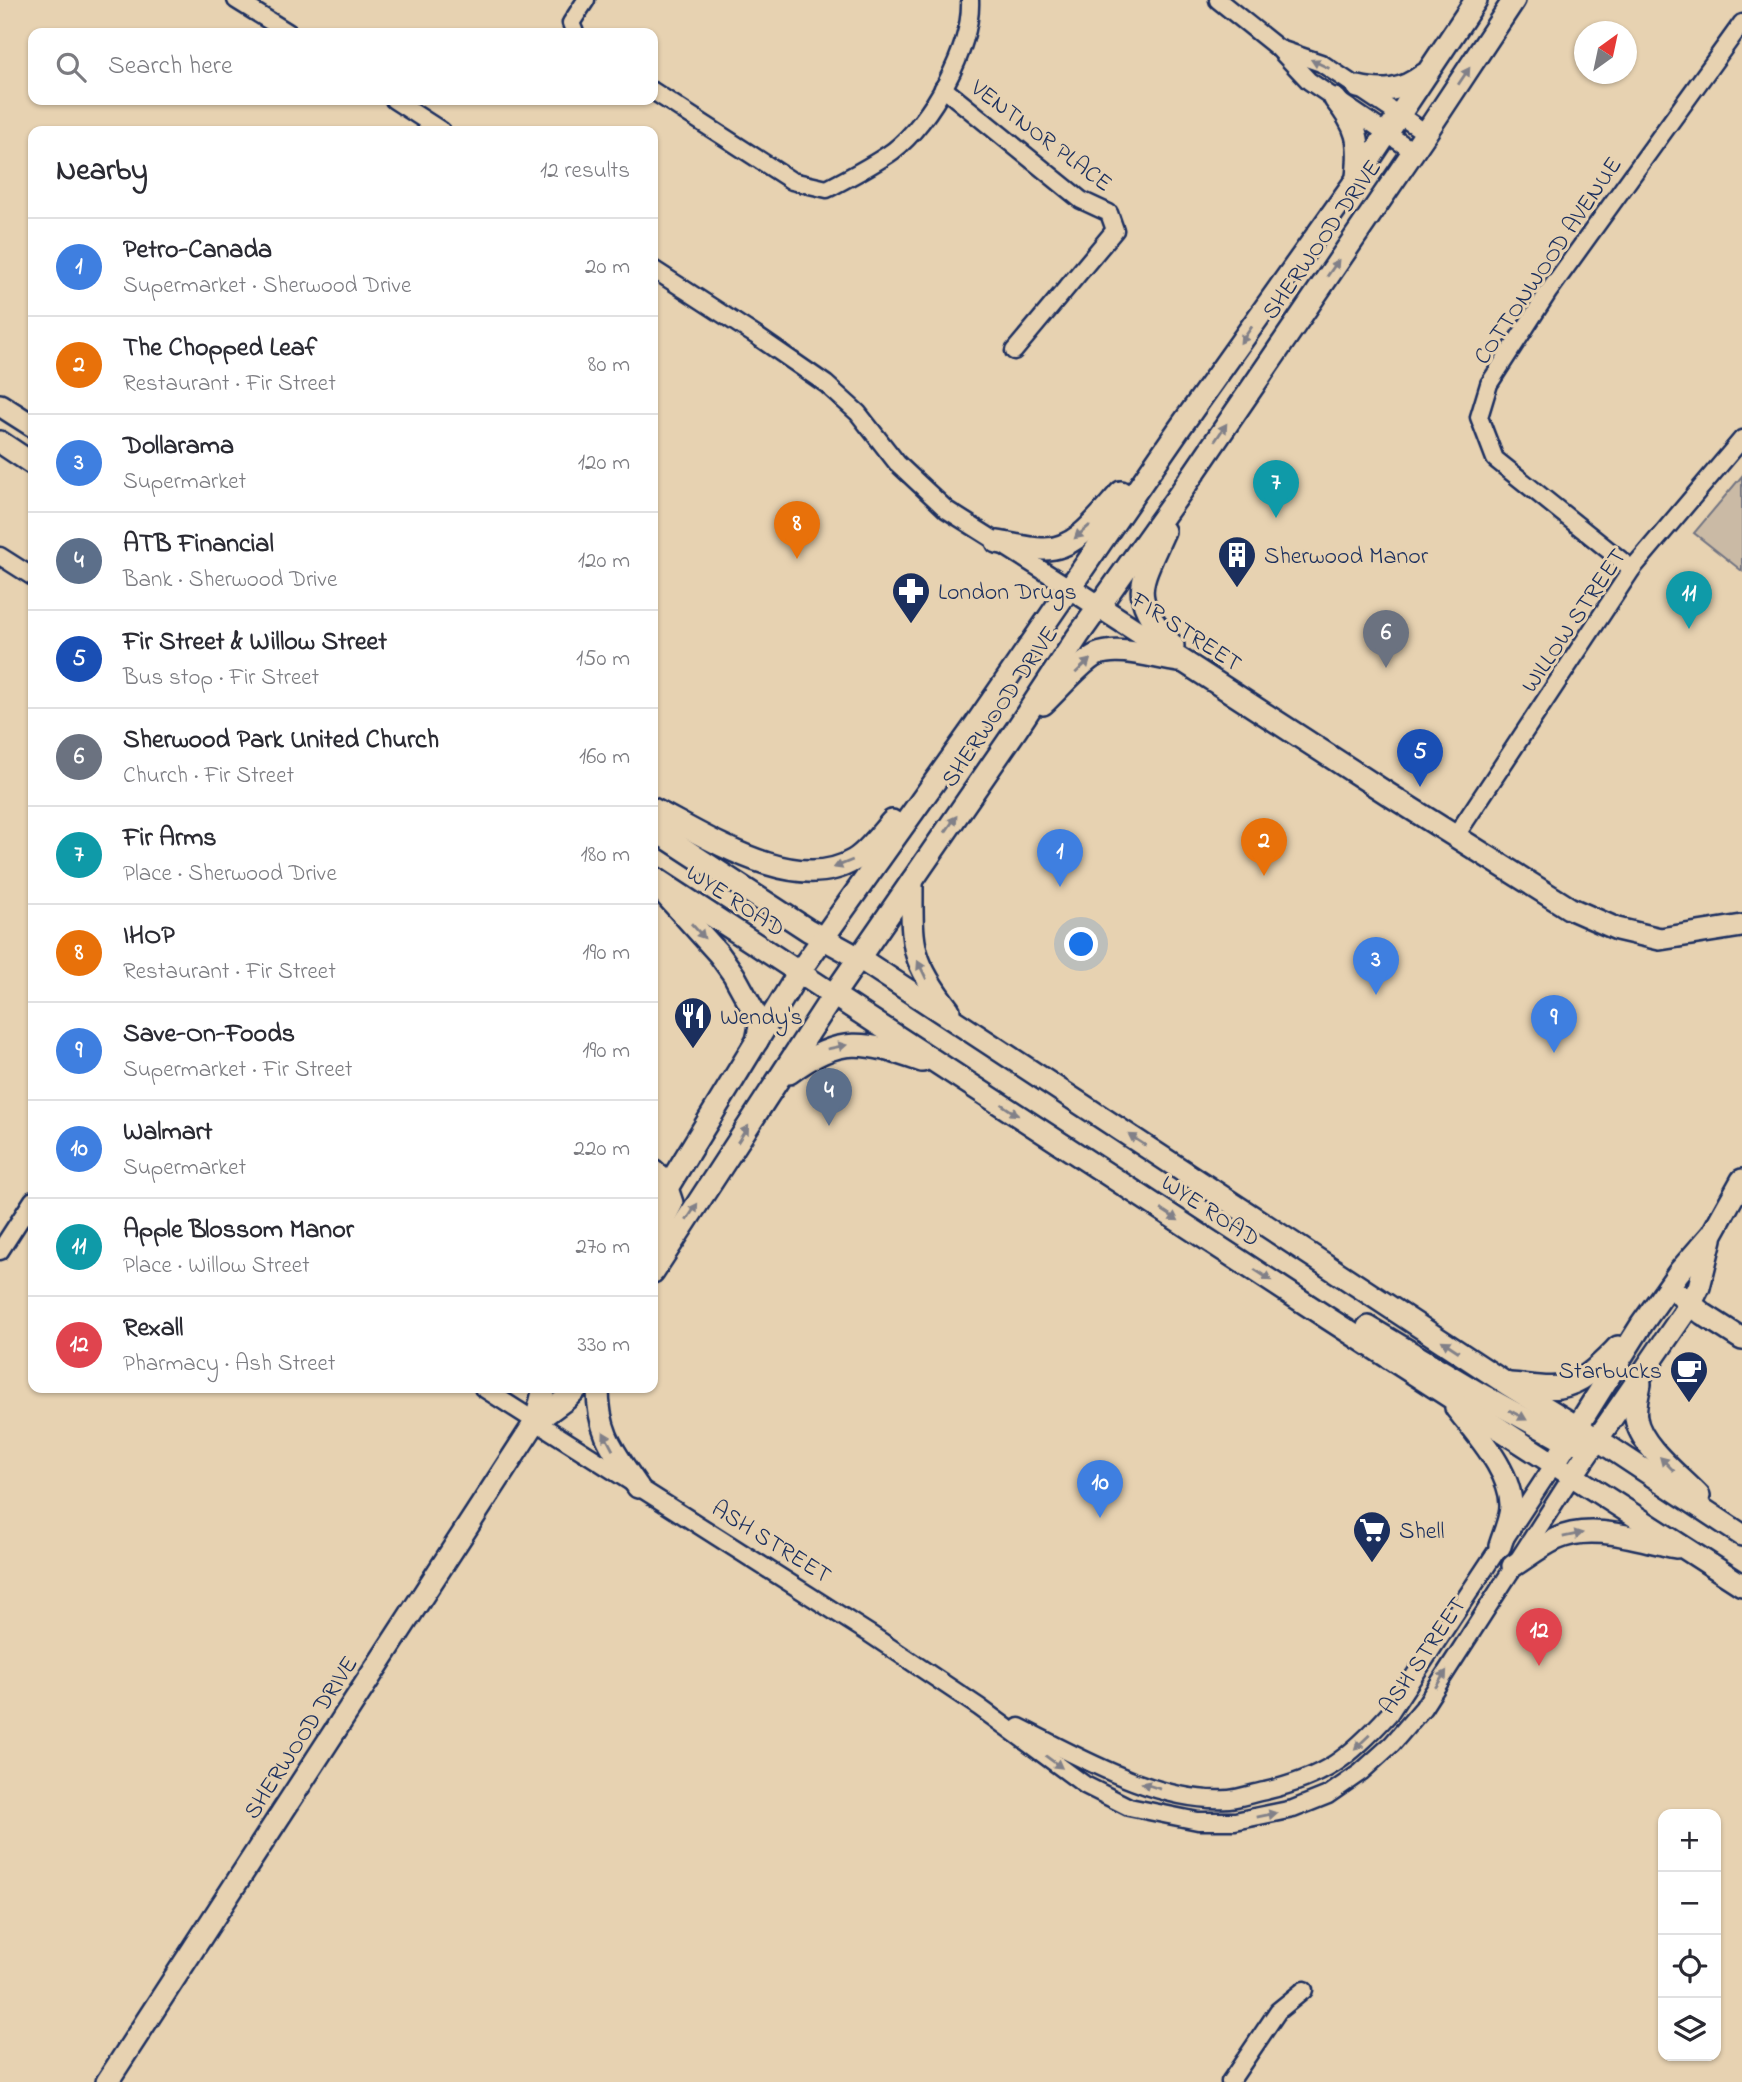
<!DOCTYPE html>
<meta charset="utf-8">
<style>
:root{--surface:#fff;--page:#f7f7f7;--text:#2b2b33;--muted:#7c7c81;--line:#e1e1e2;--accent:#1b2f5e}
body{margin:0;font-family:"Indie Flower",sans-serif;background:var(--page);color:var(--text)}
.controls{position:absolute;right:21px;bottom:21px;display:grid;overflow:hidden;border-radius:14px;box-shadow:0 2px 5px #0004}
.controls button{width:63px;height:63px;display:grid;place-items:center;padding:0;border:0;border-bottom:2px solid var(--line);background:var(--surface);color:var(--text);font:35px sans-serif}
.compass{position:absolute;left:1574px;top:21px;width:63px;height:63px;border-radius:50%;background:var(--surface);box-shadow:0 2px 5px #0004;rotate:33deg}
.you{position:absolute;left:1082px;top:945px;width:24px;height:24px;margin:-18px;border:5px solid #fff;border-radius:50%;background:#1a73e8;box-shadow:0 0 0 10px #1a73e833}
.badge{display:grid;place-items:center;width:46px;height:46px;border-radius:50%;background:var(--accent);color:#fff;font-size:23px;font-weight:700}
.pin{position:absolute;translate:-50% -58px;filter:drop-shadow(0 2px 4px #0008)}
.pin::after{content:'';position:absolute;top:37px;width:24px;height:21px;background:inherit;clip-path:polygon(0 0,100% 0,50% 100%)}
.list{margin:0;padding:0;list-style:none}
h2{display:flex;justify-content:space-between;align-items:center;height:91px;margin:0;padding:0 28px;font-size:30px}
h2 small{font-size:23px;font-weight:400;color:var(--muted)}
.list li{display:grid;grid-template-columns:46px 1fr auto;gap:21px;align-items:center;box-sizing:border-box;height:98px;padding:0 28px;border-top:2px solid var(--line)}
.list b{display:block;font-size:26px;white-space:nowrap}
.list p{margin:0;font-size:23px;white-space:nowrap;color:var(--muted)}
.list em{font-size:23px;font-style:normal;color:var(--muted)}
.icon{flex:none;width:38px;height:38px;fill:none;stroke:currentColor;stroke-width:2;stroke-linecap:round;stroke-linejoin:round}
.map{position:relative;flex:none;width:1742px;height:2082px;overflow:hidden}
.search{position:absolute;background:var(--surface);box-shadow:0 2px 5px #0004;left:28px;top:28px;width:630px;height:77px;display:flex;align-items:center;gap:18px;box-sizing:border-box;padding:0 24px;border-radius:14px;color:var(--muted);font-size:26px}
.panel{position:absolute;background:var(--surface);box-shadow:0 2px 5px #0004;left:28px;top:126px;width:630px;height:1267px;border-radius:14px}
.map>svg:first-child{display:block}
</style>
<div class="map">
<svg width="1742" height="2082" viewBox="0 0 1742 2082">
<rect width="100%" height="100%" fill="#e7d2b1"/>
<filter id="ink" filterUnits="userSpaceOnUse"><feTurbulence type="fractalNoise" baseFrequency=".0143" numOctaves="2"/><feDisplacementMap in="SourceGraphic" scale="14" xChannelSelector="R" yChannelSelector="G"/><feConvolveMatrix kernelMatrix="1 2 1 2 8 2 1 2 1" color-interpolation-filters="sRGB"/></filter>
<g filter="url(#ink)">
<!-- green -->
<path fill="#cabaa5" stroke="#727482" stroke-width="2" d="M1742 476V571L1694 533Z"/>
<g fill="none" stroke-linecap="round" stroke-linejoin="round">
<defs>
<g id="street">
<path d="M236 0 289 33"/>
<path d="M1218 0 1278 48 1309 81 1413 151"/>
<path d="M575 33 571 23 586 0"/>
<path d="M1280 49 1321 63 1426 133"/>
<path d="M943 88 1081 200 1109 213 1115 230 1014 351"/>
<path d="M653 91 792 181 827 189C850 177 872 166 893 151 931 122 972 48 970 0"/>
<path d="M394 100 442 131"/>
<path d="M653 269 758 337 826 384 858 413 897 463 947 510 1069 587"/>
<path d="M0 556 33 577"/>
<path d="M1632 569 1495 459 1479 417 1489 384 1549 291 1742 23"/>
<path d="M1455 837 1632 569 1742 439"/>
<path d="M0 1251 33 1200"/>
<path d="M483 1388 870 1634 979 1707 1085 1785 1129 1807 1198 1821H1235L1293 1809 1328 1795 1361 1772 1392 1744 1423 1708 1572 1476"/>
<path d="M1019 1727C1079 1757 1159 1804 1229 1799 1241 1798 1253 1793 1265 1791 1325 1777 1349 1758 1389 1714L1554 1464"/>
<path d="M1230 2082 1278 2011 1304 1990"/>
</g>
<g id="secondary">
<path d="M1358 87C1383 93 1402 91 1423 75"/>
<path d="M1335 99C1358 127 1361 141 1357 177"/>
<path d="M0 405 33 426"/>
<path d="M0 442 33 464"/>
<path d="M1164 531C1139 588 1128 595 1173 646"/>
<path d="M997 542C1012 544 1027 549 1042 549 1076 551 1100 515 1121 492"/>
<path d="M1069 587 1388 794 1569 908 1617 929 1660 939 1742 926"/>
<path d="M1043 704C1056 692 1083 661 1096 655 1119 645 1155 658 1179 661"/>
<path d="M653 809C706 836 795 896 854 860 869 851 880 834 892 821"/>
<path d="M653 829 808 930 859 958 1507 1384 1597 1439 1742 1535"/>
<path d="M653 877 1329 1319 1742 1585"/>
<path d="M912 881C912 943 909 959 949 1010"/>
<path d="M664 893 719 954 734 975 757 1017 760 1026 757 1041"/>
<path d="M789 1073C840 1035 864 1041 922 1061"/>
<path d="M653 1170C662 1177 669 1192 672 1203L653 1239"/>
<path d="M653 1211 799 972 973 728 1179 429 1356 180 1476 0"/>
<path d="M653 1272 834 994 1016 730 1078 636 1183 489 1426 133 1514 0"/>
<path d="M1681 1296 1703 1314 1742 1339"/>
<path d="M1368 1327 1480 1394 1567 1442 1582 1443"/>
<path d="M1510 1384C1526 1385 1544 1389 1559 1387 1583 1384 1602 1363 1618 1347"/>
<path d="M1640 1384C1638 1395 1634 1408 1636 1418 1640 1446 1680 1476 1699 1496"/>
<path d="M598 1388C598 1434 613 1450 638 1487"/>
<path d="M1456 1408C1476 1433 1518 1479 1510 1514 1508 1525 1503 1536 1500 1546"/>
<path d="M536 1421 566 1399 577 1388"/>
<path d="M1554 1464 1642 1324 1679 1272 1712 1234 1742 1180"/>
<path d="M1572 1476 1691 1303 1699 1287 1711 1239"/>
<path d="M1513 1566C1527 1557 1541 1546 1556 1539 1592 1522 1639 1540 1676 1547"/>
<path d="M107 2082 536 1421 544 1388"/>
</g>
</defs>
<!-- street casing -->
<use href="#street" stroke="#1b2f5e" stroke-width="21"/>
<!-- secondary casing -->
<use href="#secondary" stroke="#1b2f5e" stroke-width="26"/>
<!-- street -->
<use href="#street" stroke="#e7d2b1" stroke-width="16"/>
<!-- secondary -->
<use href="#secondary" stroke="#e7d2b1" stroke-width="21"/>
</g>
<!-- one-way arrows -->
<defs><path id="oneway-solid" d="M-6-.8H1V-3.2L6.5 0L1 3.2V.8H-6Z" transform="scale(1.75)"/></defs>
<g fill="#818088">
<use href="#oneway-solid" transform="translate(1320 64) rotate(-154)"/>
<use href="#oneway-solid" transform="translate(1464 76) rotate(-56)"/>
<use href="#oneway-solid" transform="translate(1333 268) rotate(-55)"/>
<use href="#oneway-solid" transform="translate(1246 335) rotate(125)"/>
<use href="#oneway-solid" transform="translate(1221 432) rotate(-56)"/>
<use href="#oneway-solid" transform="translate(1082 532) rotate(139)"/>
<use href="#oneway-solid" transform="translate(1083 666) rotate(-43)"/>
<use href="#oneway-solid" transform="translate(951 824) rotate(-55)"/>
<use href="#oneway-solid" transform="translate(843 864) rotate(158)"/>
<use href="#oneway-solid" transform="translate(698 931) rotate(48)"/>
<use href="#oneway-solid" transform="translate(922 970) rotate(-116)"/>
<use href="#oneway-solid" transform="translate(837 1047) rotate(-12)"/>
<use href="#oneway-solid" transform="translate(1010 1110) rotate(34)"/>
<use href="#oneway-solid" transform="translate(743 1134) rotate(-57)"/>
<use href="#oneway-solid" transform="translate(1137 1140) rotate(-147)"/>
<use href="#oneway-solid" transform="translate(692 1212) rotate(-57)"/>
<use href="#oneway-solid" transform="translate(1170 1215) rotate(33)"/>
<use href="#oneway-solid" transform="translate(1263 1275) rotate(33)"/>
<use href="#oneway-solid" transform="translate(1450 1346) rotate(-147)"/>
<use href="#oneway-solid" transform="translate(1518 1415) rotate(29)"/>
<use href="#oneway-solid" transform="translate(608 1441) rotate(-118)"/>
<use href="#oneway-solid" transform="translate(1667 1464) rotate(-135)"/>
<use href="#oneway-solid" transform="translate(1573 1535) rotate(-12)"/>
<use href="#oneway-solid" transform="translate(1441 1679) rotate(-57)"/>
<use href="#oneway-solid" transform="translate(1362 1742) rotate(137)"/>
<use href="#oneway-solid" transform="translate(1054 1762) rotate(36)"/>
<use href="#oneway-solid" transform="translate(1151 1786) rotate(-162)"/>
<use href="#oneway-solid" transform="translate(1267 1815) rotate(-11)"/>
</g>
</g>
<!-- icons -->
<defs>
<symbol id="building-pin" viewBox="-11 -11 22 30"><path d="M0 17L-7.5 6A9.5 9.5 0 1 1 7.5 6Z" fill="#1b2f5e" stroke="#e7d2b1"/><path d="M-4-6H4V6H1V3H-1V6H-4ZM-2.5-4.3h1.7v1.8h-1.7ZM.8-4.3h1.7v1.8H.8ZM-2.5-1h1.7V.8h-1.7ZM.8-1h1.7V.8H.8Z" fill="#fff"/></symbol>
<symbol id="pharmacy-pin" viewBox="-11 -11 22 30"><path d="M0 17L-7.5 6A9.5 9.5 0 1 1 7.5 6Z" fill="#1b2f5e" stroke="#e7d2b1"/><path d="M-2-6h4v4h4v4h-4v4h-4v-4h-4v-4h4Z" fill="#fff"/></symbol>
<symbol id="restaurant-pin" viewBox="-11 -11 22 30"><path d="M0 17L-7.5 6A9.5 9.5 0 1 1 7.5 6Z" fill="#1b2f5e" stroke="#e7d2b1"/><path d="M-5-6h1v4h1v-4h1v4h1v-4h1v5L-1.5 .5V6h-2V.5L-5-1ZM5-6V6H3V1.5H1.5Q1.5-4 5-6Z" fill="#fff"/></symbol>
<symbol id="cafe-pin" viewBox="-11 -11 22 30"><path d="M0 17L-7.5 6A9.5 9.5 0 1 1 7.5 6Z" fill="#1b2f5e" stroke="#e7d2b1"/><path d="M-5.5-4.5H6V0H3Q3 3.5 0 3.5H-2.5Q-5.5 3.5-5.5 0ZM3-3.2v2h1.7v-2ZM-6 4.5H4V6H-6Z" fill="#fff"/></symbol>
<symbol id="supermarket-pin" viewBox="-11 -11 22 30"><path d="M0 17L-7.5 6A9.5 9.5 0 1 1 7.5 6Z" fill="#1b2f5e" stroke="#e7d2b1"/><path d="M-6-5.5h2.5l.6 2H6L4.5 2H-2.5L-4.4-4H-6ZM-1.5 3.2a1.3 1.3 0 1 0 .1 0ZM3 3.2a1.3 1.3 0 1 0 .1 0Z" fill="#fff"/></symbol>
</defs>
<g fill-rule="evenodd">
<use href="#building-pin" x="1215" y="533" width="44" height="60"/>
<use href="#pharmacy-pin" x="889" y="569" width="44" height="60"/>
<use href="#restaurant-pin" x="671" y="994" width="44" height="60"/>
<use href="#cafe-pin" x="1667" y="1348" width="44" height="60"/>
<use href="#supermarket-pin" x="1350" y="1508" width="44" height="60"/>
</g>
<g text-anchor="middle" stroke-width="6" stroke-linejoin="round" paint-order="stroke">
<!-- street labels -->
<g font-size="24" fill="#1b2f5e" stroke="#e7d2b1">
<text transform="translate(1042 135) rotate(37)" y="8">VENTNOR PLACE</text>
<text transform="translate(1321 239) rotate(-55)" y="8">SHERWOOD DRIVE</text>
<text transform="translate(1547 260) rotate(-56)" y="8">COTTONWOOD AVENUE</text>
<text transform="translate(1573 620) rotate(-56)" y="8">WILLOW STREET</text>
<text transform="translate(1187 631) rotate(33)" y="8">FIR STREET</text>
<text transform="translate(999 706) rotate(-56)" y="8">SHERWOOD DRIVE</text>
<text transform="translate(736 900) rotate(33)" y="8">WYE ROAD</text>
<text transform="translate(1211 1210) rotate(33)" y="8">WYE ROAD</text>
<text transform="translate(772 1541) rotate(32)" y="8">ASH STREET</text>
<text transform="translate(1422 1655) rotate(-56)" y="8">ASH STREET</text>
<text transform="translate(300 1737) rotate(-57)" y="8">SHERWOOD DRIVE</text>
</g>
<!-- poi labels -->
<g font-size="24" fill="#1b2f5e" stroke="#e7d2b1" text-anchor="start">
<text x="1264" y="563">Sherwood Manor</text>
<text x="938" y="599">London Drugs</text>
<text x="720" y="1024">Wendy's</text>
<text x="1662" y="1378" text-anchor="end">Starbucks</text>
<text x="1399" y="1538">Shell</text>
</g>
</g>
</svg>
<div class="controls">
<button>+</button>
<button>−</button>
<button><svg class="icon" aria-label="locate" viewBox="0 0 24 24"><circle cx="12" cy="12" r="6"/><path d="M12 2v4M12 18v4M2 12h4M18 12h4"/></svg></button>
<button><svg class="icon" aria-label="layers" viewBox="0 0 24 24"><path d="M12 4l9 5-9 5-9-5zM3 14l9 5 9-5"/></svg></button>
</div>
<svg class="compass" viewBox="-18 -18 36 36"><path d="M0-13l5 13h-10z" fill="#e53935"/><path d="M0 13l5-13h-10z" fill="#7c7c81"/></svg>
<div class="you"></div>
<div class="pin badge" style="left:1060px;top:887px;background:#3f7fe0">1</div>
<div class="pin badge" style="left:1264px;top:876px;background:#e8710a">2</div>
<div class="pin badge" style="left:1376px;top:995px;background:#3f7fe0">3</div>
<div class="pin badge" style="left:829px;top:1126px;background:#5c6f8a">4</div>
<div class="pin badge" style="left:1420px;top:787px;background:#1a4fb4">5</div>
<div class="pin badge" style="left:1386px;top:668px;background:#6b7280">6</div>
<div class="pin badge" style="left:1276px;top:518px;background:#0f9aa8">7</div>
<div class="pin badge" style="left:797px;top:559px;background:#e8710a">8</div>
<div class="pin badge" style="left:1554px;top:1053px;background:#3f7fe0">9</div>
<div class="pin badge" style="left:1100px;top:1518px;background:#3f7fe0">10</div>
<div class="pin badge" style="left:1689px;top:629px;background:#0f9aa8">11</div>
<div class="pin badge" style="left:1539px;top:1666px;background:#e0444e">12</div>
<div class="search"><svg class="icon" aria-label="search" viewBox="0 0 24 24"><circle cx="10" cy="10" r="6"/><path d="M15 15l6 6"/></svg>Search here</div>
<section class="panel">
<h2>Nearby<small>12 results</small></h2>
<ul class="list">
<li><span class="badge" style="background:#3f7fe0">1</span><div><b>Petro-Canada</b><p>Supermarket · Sherwood Drive</p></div><em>20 m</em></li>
<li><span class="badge" style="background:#e8710a">2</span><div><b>The Chopped Leaf</b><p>Restaurant · Fir Street</p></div><em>80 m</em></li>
<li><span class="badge" style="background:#3f7fe0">3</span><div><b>Dollarama</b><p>Supermarket</p></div><em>120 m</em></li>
<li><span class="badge" style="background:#5c6f8a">4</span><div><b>ATB Financial</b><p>Bank · Sherwood Drive</p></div><em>120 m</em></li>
<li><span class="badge" style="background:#1a4fb4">5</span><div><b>Fir Street &amp; Willow Street</b><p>Bus stop · Fir Street</p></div><em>150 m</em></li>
<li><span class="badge" style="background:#6b7280">6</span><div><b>Sherwood Park United Church</b><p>Church · Fir Street</p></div><em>160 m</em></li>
<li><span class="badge" style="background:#0f9aa8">7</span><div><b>Fir Arms</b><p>Place · Sherwood Drive</p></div><em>180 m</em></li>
<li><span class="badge" style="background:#e8710a">8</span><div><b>IHOP</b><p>Restaurant · Fir Street</p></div><em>190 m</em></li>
<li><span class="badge" style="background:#3f7fe0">9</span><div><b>Save-On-Foods</b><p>Supermarket · Fir Street</p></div><em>190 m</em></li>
<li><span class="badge" style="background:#3f7fe0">10</span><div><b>Walmart</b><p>Supermarket</p></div><em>220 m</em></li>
<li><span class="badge" style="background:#0f9aa8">11</span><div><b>Apple Blossom Manor</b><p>Place · Willow Street</p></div><em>270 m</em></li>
<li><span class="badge" style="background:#e0444e">12</span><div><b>Rexall</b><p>Pharmacy · Ash Street</p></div><em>330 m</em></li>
</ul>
</section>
</div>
